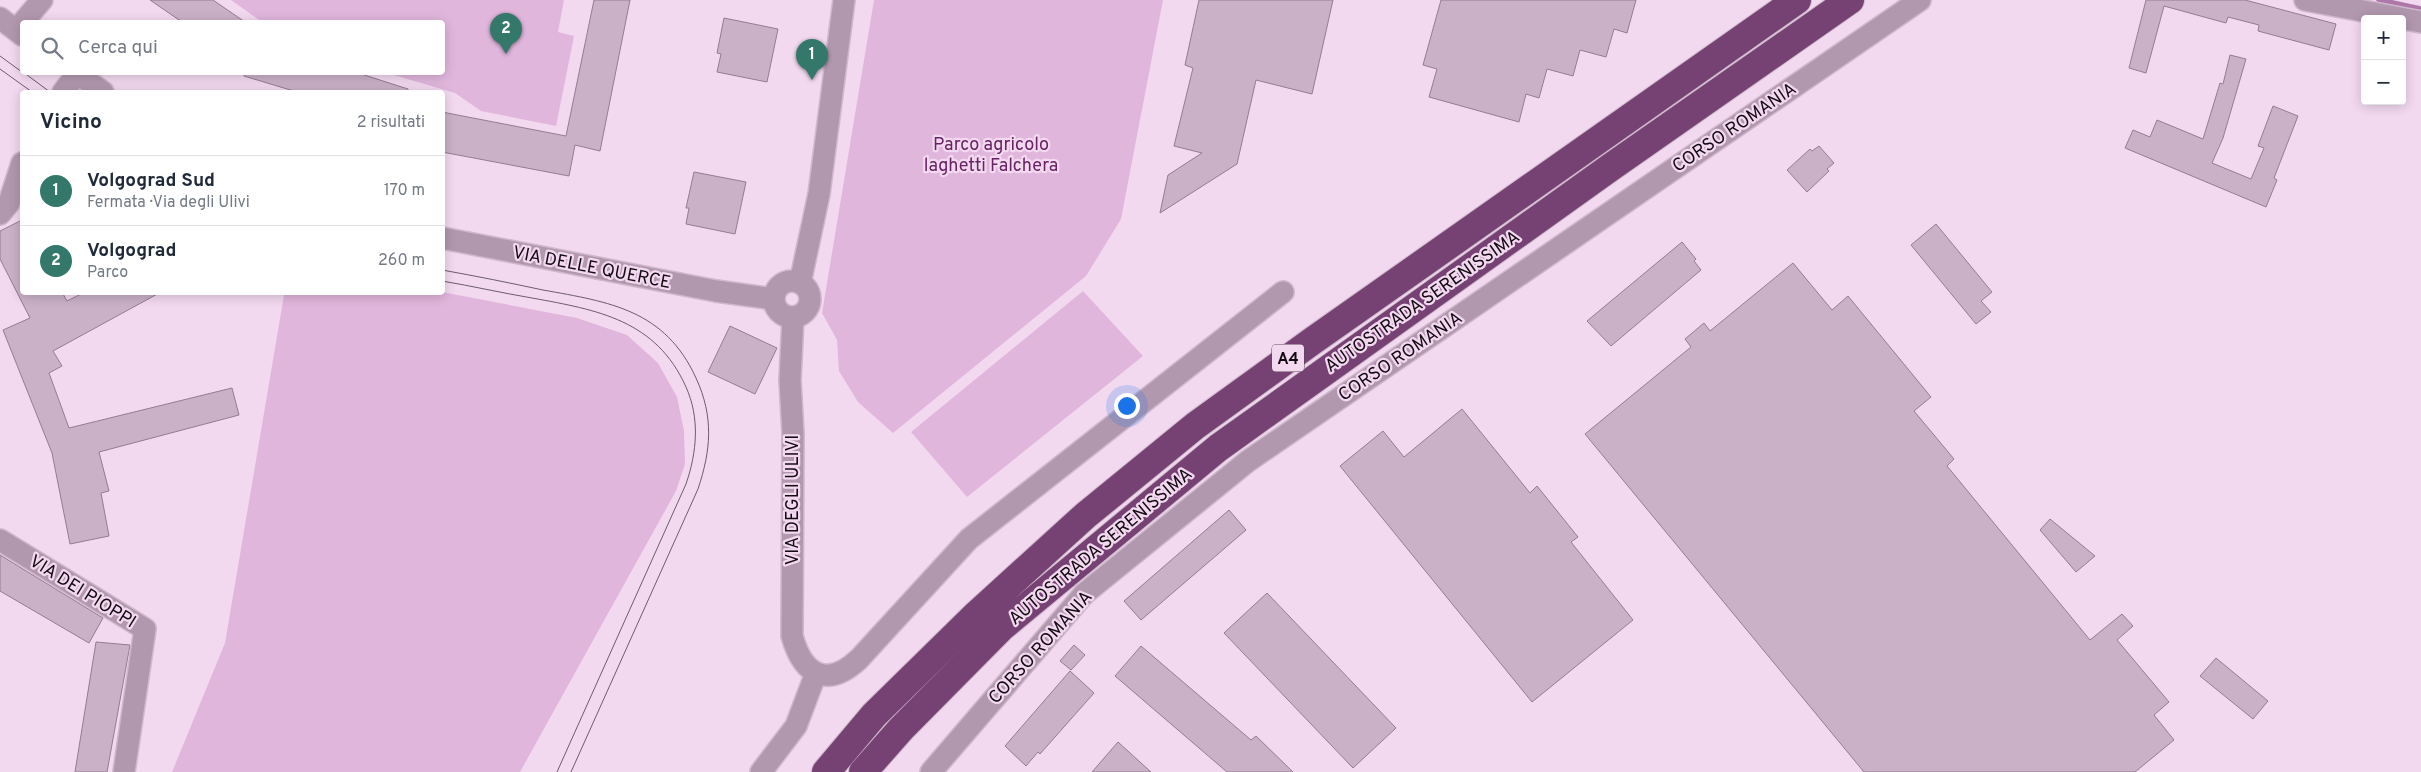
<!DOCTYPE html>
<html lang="it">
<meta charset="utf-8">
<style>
:root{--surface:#fff;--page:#f6f6f7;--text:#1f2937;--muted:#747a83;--line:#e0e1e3;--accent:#34786b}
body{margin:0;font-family:Overpass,sans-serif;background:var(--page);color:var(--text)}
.controls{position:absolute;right:15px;top:15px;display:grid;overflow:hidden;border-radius:5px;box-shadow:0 2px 12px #0003}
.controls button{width:45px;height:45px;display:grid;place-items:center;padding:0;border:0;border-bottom:1px solid var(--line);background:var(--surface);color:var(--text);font:25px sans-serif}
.you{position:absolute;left:1126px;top:405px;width:18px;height:18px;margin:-12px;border:4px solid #fff;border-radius:50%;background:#1a73e8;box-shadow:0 0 0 8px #1a73e833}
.badge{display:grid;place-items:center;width:32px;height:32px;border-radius:50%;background:var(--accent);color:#fff;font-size:16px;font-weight:700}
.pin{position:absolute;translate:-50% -41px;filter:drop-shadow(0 1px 2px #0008)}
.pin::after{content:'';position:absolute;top:26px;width:18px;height:15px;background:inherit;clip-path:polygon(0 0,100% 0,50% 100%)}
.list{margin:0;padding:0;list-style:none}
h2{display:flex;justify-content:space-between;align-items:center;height:65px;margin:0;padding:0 20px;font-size:21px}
h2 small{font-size:16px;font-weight:400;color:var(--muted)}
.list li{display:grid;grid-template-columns:32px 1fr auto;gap:15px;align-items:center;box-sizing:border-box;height:70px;padding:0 20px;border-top:1px solid var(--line)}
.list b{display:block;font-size:19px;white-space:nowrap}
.list p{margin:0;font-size:16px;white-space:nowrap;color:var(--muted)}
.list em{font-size:16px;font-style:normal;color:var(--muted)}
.icon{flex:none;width:28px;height:28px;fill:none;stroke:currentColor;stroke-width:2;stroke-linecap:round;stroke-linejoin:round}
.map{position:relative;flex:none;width:2421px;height:772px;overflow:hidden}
.search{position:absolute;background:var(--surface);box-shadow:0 2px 12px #0003;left:20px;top:20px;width:425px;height:55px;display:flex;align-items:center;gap:12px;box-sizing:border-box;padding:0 18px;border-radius:5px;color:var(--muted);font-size:19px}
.panel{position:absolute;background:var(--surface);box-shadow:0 2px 12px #0003;left:20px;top:90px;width:425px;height:205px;border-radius:5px}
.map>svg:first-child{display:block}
</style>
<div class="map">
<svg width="2421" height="772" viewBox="0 0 2421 772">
<rect width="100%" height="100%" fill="#f3d9f0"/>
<!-- green -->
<g fill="#e1b6dd">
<path d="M231 0H564L558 32 574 36 556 126 481 111 455 93 387 73 442 72V22H262Z"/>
<path d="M874 0H1163L1121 219 1086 276 893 433 858 402 839 371 837 340 822 313Z"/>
<path d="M1083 291 1143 356 967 497 911 432Z"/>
<path d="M442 292 577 318 627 335 658 363 677 397 684 431 685 464 676 491 520 772H172L225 643 284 295 281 293Z"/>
</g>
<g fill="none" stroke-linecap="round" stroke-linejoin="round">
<!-- stream -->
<path stroke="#ae77aa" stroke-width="5.5" d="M2379 0 2421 9"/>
</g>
<!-- building -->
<g fill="#cab1c8" stroke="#947c92">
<path d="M150 0H213L245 22H182Z"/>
<path d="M594 0H630L600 151 575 145 569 176 442 152V112L566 136Z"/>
<path d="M1199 0H1333L1312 94 1256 80 1237 164 1160 213 1168 175 1202 153 1174 146 1193 68 1185 65Z"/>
<path d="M1441 0H1636L1627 33 1614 29 1606 57 1580 50 1573 76 1547 69 1539 98 1526 94 1519 122 1429 97 1437 69 1423 65Z"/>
<path d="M2146 0H2245L2336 24 2329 50 2258 31 2259 25 2228 17 2226 23 2164 6 2146 73 2129 68Z"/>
<path d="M724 18 778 29 767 82 717 72 721 54 717 53Z"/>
<path d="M2230 55 2246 59 2223 138 2212 163 2251 179 2264 148 2258 146 2273 106 2298 116 2274 178 2277 180 2266 207 2125 148 2133 130 2150 137 2157 120 2203 139 2220 83 2223 84Z"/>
<path d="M244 72H355L408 89V92H297L244 76Z"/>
<path d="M1819 146 1834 163 1827 169 1829 171 1807 192 1787 170 1810 149 1812 151Z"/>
<path d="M694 172 746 182 735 234 686 224 689 208H686Z"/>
<path d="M22 220V292H62L67 301 85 292H161L53 351 62 366 49 373 69 428 232 388 239 415 99 452 109 491 101 493 109 536 70 544 52 453 3 330 30 318 0 259V231Z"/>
<path d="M1936 224 1992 292 1981 301 1991 312 1976 324 1911 245Z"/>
<path d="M1682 242 1696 259 1694 261 1701 270 1611 346 1587 321Z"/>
<path d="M1793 263 1832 310 1848 296 1931 397 1914 411 1954 459 1947 466 2090 640 2122 614 2133 626 2117 640 2169 702 2154 715 2174 740 2135 772H1864L1585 434 1691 347 1685 339 1704 323 1710 331Z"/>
<path d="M730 326 777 348 755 394 708 372Z"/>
<path d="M1462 409 1530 493 1537 486 1578 537 1571 542 1633 620 1532 702 1340 466 1383 431 1404 457Z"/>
<path d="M1229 510 1246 530 1141 620 1124 601Z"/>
<path d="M2050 519 2095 556 2076 572 2040 530Z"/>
<path d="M0 555 103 618 89 643 0 591Z"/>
<path d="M1267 593 1396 728 1353 768 1224 633Z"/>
<path d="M96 642 130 645 107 772H75Z"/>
<path d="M1074 645 1085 655 1071 670 1060 661Z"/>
<path d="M1141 646 1251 740 1256 736 1293 772H1227L1115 676Z"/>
<path d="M2216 658 2268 701 2253 719 2200 676Z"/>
<path d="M1070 671 1094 693 1040 754 1038 752 1026 766 1005 746Z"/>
<path d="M1118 742 1151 772H1092Z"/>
</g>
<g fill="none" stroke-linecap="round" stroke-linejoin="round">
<defs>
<g id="minor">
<path d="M2305 0 2421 22"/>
<path d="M0 18 22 35"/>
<path d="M23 22 42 0"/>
<path d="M75 72 103 92"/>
<path d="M63 92 77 74"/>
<path d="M0 214 9 203 22 163"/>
<path d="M442 238 716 291 774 299"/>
<circle cx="792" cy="299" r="18"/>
<path d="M800 283 819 194 844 0"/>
<path d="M793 317 790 380 793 434 792 636C803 675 827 689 859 659L969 539 1283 292"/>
<path d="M0 540 145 629 124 772"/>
<path d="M761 772 796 726 816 673"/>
<path d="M931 772 1084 594 1248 461 1920 0"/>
</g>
<g id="motorway">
<path d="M826 772 874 715 977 614 1086 515 1195 426 1311 342 1797 0"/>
<path d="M863 772 901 729 1002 627 1218 448 1611 167 1850 0"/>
</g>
</defs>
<!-- minor casing -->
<use href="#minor" stroke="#cfb8cc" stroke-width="24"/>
<!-- motorway casing -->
<use href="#motorway" stroke="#cfb8cc" stroke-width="30"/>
<!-- minor -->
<use href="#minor" stroke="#b298af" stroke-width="21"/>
<!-- motorway -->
<use href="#motorway" stroke="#764273" stroke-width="28"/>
<!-- tram -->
<g stroke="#6c5c6a" stroke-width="1">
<path d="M0 56 22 72"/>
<path d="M0 69 32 92"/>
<path d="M23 72 50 92"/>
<path d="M442 270C476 276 510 283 543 290 610 302 665 310 696 378 714 417 711 450 698 489L571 772"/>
<path d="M442 281C472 286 502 293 532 298 598 310 656 320 686 387 700 418 697 452 686 484L557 772"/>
</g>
</g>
<g text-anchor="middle" stroke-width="4.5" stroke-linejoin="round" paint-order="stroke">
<!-- shield labels -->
<rect fill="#f3d9f0" stroke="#564855" stroke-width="1" x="1272" y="344.5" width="32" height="27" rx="4"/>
<g font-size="16" font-weight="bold" fill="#130a12">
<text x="1288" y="364">A4</text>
</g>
<!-- street labels -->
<g font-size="18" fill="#130a12" stroke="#f3d9f0">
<text transform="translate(1734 127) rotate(-34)" y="6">CORSO ROMANIA</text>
<text transform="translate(592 267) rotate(11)" y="6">VIA DELLE QUERCE</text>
<text transform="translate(1422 301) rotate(-35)" y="6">AUTOSTRADA SERENISSIMA</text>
<text transform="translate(1400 356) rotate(-34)" y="6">CORSO ROMANIA</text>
<text transform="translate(792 500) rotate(-90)" y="6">VIA DEGLI ULIVI</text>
<text transform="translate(1100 546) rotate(-40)" y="6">AUTOSTRADA SERENISSIMA</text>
<text transform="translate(83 591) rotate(32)" y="6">VIA DEI PIOPPI</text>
<text transform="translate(1040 647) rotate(-48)" y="6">CORSO ROMANIA</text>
</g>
<!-- park labels -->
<g font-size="18" fill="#672364" stroke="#f3d9f0">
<text x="991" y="150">Parco agricolo<tspan x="991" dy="21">laghetti Falchera</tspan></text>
</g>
</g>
</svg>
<div class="controls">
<button>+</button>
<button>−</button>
</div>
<div class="you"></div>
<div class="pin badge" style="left:812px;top:80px">1</div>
<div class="pin badge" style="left:506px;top:54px">2</div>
<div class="search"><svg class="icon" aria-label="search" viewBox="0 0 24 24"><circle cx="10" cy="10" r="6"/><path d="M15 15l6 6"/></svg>Cerca qui</div>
<section class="panel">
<h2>Vicino<small>2 risultati</small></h2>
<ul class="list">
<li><span class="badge">1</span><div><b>Volgograd Sud</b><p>Fermata · Via degli Ulivi</p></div><em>170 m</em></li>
<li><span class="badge">2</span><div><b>Volgograd</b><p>Parco</p></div><em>260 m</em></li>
</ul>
</section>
</div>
